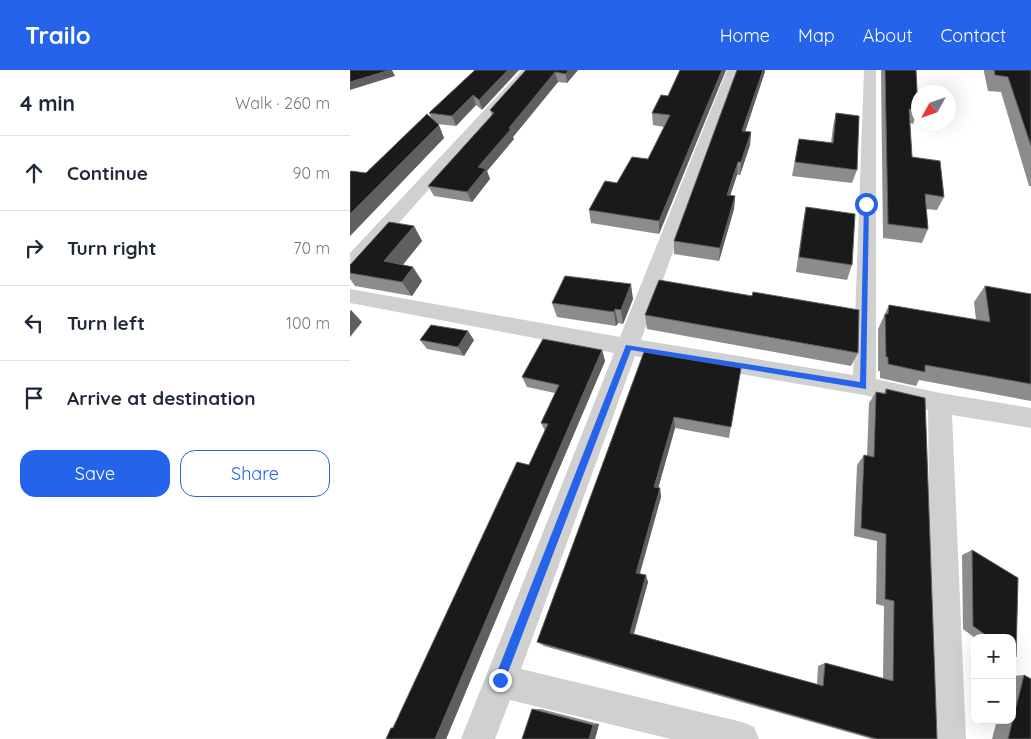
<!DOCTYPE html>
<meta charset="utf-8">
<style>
:root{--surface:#fff;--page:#f2f2f3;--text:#1f2937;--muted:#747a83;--line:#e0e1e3;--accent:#2563eb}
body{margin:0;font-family:Quicksand,sans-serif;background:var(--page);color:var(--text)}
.controls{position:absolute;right:15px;bottom:15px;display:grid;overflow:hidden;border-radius:10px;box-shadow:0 5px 20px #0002}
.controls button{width:45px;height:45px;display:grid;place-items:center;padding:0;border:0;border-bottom:1px solid var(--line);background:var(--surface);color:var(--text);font:25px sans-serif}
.compass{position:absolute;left:561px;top:15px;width:45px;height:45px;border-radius:50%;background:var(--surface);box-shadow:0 5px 20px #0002;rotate:230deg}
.stop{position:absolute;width:15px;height:15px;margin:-11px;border:4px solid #2563eb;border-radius:50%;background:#fff}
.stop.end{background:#2563eb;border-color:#fff;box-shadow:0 1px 5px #0008}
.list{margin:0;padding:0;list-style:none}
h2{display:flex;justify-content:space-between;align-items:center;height:65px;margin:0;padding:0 20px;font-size:21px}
h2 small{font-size:16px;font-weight:400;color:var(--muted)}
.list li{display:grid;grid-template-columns:32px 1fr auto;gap:15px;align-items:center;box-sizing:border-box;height:75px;padding:0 20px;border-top:1px solid var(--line)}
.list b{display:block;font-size:19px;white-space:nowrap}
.list em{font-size:16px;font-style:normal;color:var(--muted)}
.actions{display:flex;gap:10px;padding:15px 20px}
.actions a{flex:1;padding:11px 0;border:1px solid var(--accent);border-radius:15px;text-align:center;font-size:18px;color:var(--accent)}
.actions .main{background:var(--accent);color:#fff}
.icon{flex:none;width:28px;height:28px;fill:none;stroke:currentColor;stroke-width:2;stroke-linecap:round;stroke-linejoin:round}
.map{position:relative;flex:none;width:681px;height:669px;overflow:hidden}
header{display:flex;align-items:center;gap:30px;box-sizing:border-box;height:70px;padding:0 25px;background:var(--accent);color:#fff}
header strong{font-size:24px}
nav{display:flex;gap:28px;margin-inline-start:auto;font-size:18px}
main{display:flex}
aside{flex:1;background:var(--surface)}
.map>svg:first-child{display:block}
</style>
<header>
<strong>Trailo</strong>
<nav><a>Home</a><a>Map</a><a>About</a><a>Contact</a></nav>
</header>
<main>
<aside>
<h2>4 min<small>Walk · 260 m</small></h2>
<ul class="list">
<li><svg class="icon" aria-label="ahead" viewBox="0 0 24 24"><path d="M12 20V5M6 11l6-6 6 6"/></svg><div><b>Continue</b></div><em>90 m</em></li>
<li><svg class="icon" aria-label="right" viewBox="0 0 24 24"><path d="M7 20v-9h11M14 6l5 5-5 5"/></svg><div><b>Turn right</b></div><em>70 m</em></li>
<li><svg class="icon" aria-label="left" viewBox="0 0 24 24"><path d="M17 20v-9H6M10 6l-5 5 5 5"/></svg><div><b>Turn left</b></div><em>100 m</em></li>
<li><svg class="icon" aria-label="arrive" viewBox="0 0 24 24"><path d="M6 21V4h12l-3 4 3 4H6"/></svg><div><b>Arrive at destination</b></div></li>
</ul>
<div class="actions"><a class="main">Save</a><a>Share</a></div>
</aside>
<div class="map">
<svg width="681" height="669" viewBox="0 0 681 669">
<rect width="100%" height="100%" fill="#fff"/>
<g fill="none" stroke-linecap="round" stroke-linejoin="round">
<!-- street -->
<g fill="#d0d0d0" fill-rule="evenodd">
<path d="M172 0H185L7 200 0 202V183Z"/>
<path d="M377 0H389L291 270 503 305 514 0H526V309L590 323 681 338V358L602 345 616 669H582L578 340 514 325 285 286 171 599 392 652 404 657 409 669H321L160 630 145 669H111L264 283 0 233V219L270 267Z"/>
</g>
</g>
<!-- wall -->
<g fill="#8c8c8c">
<path d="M125 0 132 40 126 35 106 56 87 54 94 68 0 166V102L16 103 82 49 79 43Z"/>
<path d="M176 0H228L217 13 208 12 163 67 164 69 137 101 140 109 122 132 84 126 78 116 142 46 140 40Z"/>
<path d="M330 0H376L309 164 241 153 239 140 267 113 298 89 314 57 303 55 302 43 318 26Z"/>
<path d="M387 0H415L395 62H401L400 75 390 105H387L380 126H385L384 139 369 191 324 184V171Z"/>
<path d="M531 0H566V2L568 40 563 54 560 53 562 87 594 127 587 140 576 139 578 159 572 173 533 168Z"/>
<path d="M634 0H681V116H679L651 22 638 21 634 2Z"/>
<path d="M486 43 507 100 502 113 442 106 449 69 481 73 483 57Z"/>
<path d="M456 137 502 195 497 210 446 202 453 152Z"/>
<path d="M64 156 72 171 53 195 72 211 62 226 5 216 0 209V195Z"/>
<path d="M635 216 681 224V331L569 310 566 316 530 308V301H528V259L539 235 626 250 624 232Z"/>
<path d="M283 229 273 254 268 253 266 256 207 247 202 233Z"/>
<path d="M295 245 508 283 501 296 297 259Z"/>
<path d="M70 270H124L114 286 77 279Z"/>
<path d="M252 280 255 291 206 406 96 669 41 658H44L179 395 195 361 191 353 205 323 177 317 172 307Z"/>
<path d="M294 282 391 298 379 368 325 358 308 418H310L311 427 290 504 298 512 284 564 467 614 468 596 475 593 533 609 534 536 526 534 527 471 504 466 507 395 514 385 517 386 519 333 526 322 534 323 536 319 587 669H522L194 576 187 572Z"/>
<path d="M622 480 668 508 666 587H662V568H625L613 559 612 485Z"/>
<path d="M674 605 681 669H642L647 650H662V606Z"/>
<path d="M182 639H191L249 654 245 669Z"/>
</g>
<!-- shaded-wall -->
<g fill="#5f5f5f">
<path d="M40 0H42L45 6 0 20V12Z"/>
<path d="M158 0H169L132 40 129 30Z"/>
<path d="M218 0H228L217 13 216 4Z"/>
<path d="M372 0H376L309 164V151Z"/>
<path d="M413 0H415V2L391 74 392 61Z"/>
<path d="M205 2 208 12 163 67 164 69 137 101 140 109 122 132 117 122 128 97 159 58Z"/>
<path d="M123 25 126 35 106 56 102 46Z"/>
<path d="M89 55 94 68 0 166V144Z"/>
<path d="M401 62 400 75 390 105 391 92Z"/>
<path d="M388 92 387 105 376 138 377 125Z"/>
<path d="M385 126 384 139 369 191 370 178Z"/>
<path d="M64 156 72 171 44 205 34 191Z"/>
<path d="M63 197 72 211 62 226 52 212Z"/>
<path d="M281 214 283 229 273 254 271 240Z"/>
<path d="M265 239 268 253 266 256 264 242Z"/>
<path d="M1 240 12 252 0 267V241Z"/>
<path d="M118 261 124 270 114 286 108 277Z"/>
<path d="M252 280 255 291 206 406 96 669H85L201 398Z"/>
<path d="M324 347 325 358 306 426 304 417Z"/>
<path d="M310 418 311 427 288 509 286 503Z"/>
<path d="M296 505 298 512 283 566 280 563Z"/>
<path d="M249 654 245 669H239L243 655Z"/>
</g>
<!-- building -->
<g fill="#1a1a1a" stroke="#5f5f5f">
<path d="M0 0H40L0 12Z"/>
<path d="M125 0H158L129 30 123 25 102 46 79 43Z"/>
<path d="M176 0H218L216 4 205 2 159 58 161 59 128 97 136 99 117 122 78 116 144 43 140 40Z"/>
<path d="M330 0H372L309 151 239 140 255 111 267 113 282 87 298 89 320 45 302 43 311 25 318 26Z"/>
<path d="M387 0H413L392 61 401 62 391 92H388L377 125 385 126 370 178 324 171Z"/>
<path d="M535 0H566L568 40 559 39 562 87 590 91 594 127 575 124 578 159 538 154Z"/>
<path d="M644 0H681V76L658 7 645 5Z"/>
<path d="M486 43 509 46 507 100 445 92 449 69 483 73Z"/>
<path d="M77 44 89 55 0 144V102L1 101 16 103Z"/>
<path d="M456 137 505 144 502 195 449 187Z"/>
<path d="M39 152 64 156 34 191 63 197 52 212 0 203V195Z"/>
<path d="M215 206 281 214 271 240 265 239 264 242 202 233Z"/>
<path d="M309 210 402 226 403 222 509 240 508 283 295 245Z"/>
<path d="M635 216 681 224V314L575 295V302L538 294V287H536L535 244H538L539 235 640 252Z"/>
<path d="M81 255 118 261 108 277 70 270Z"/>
<path d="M193 269 252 280 201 398 85 669H36L41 658H43L167 392 179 395 198 354 191 353 209 315 172 307Z"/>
<path d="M294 282 391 298 381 357 324 347 304 417 310 418 286 503 296 505 280 563 473 616 475 593 543 611 544 531 535 529 536 464 511 458 514 385 524 387 526 322 536 324V319L575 328 587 669H527L187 572Z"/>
<path d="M622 480 668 508 666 587 662 584V568H640L623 556Z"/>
<path d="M674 605 681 609V669H658Z"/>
<path d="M182 639 243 655 239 669H172Z"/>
</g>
<!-- route -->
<path fill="#2563eb" d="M514 133 519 134 516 319 281 280 155 610 154 614 150 616 146 614 144 610 276 275 510 312Z"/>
</svg>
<div class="controls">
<button>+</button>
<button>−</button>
</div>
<svg class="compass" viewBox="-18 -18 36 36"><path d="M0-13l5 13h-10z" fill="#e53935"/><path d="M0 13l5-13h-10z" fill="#747a83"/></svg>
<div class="stop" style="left:516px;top:134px"></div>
<div class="stop end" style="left:150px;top:610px"></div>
</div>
</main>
